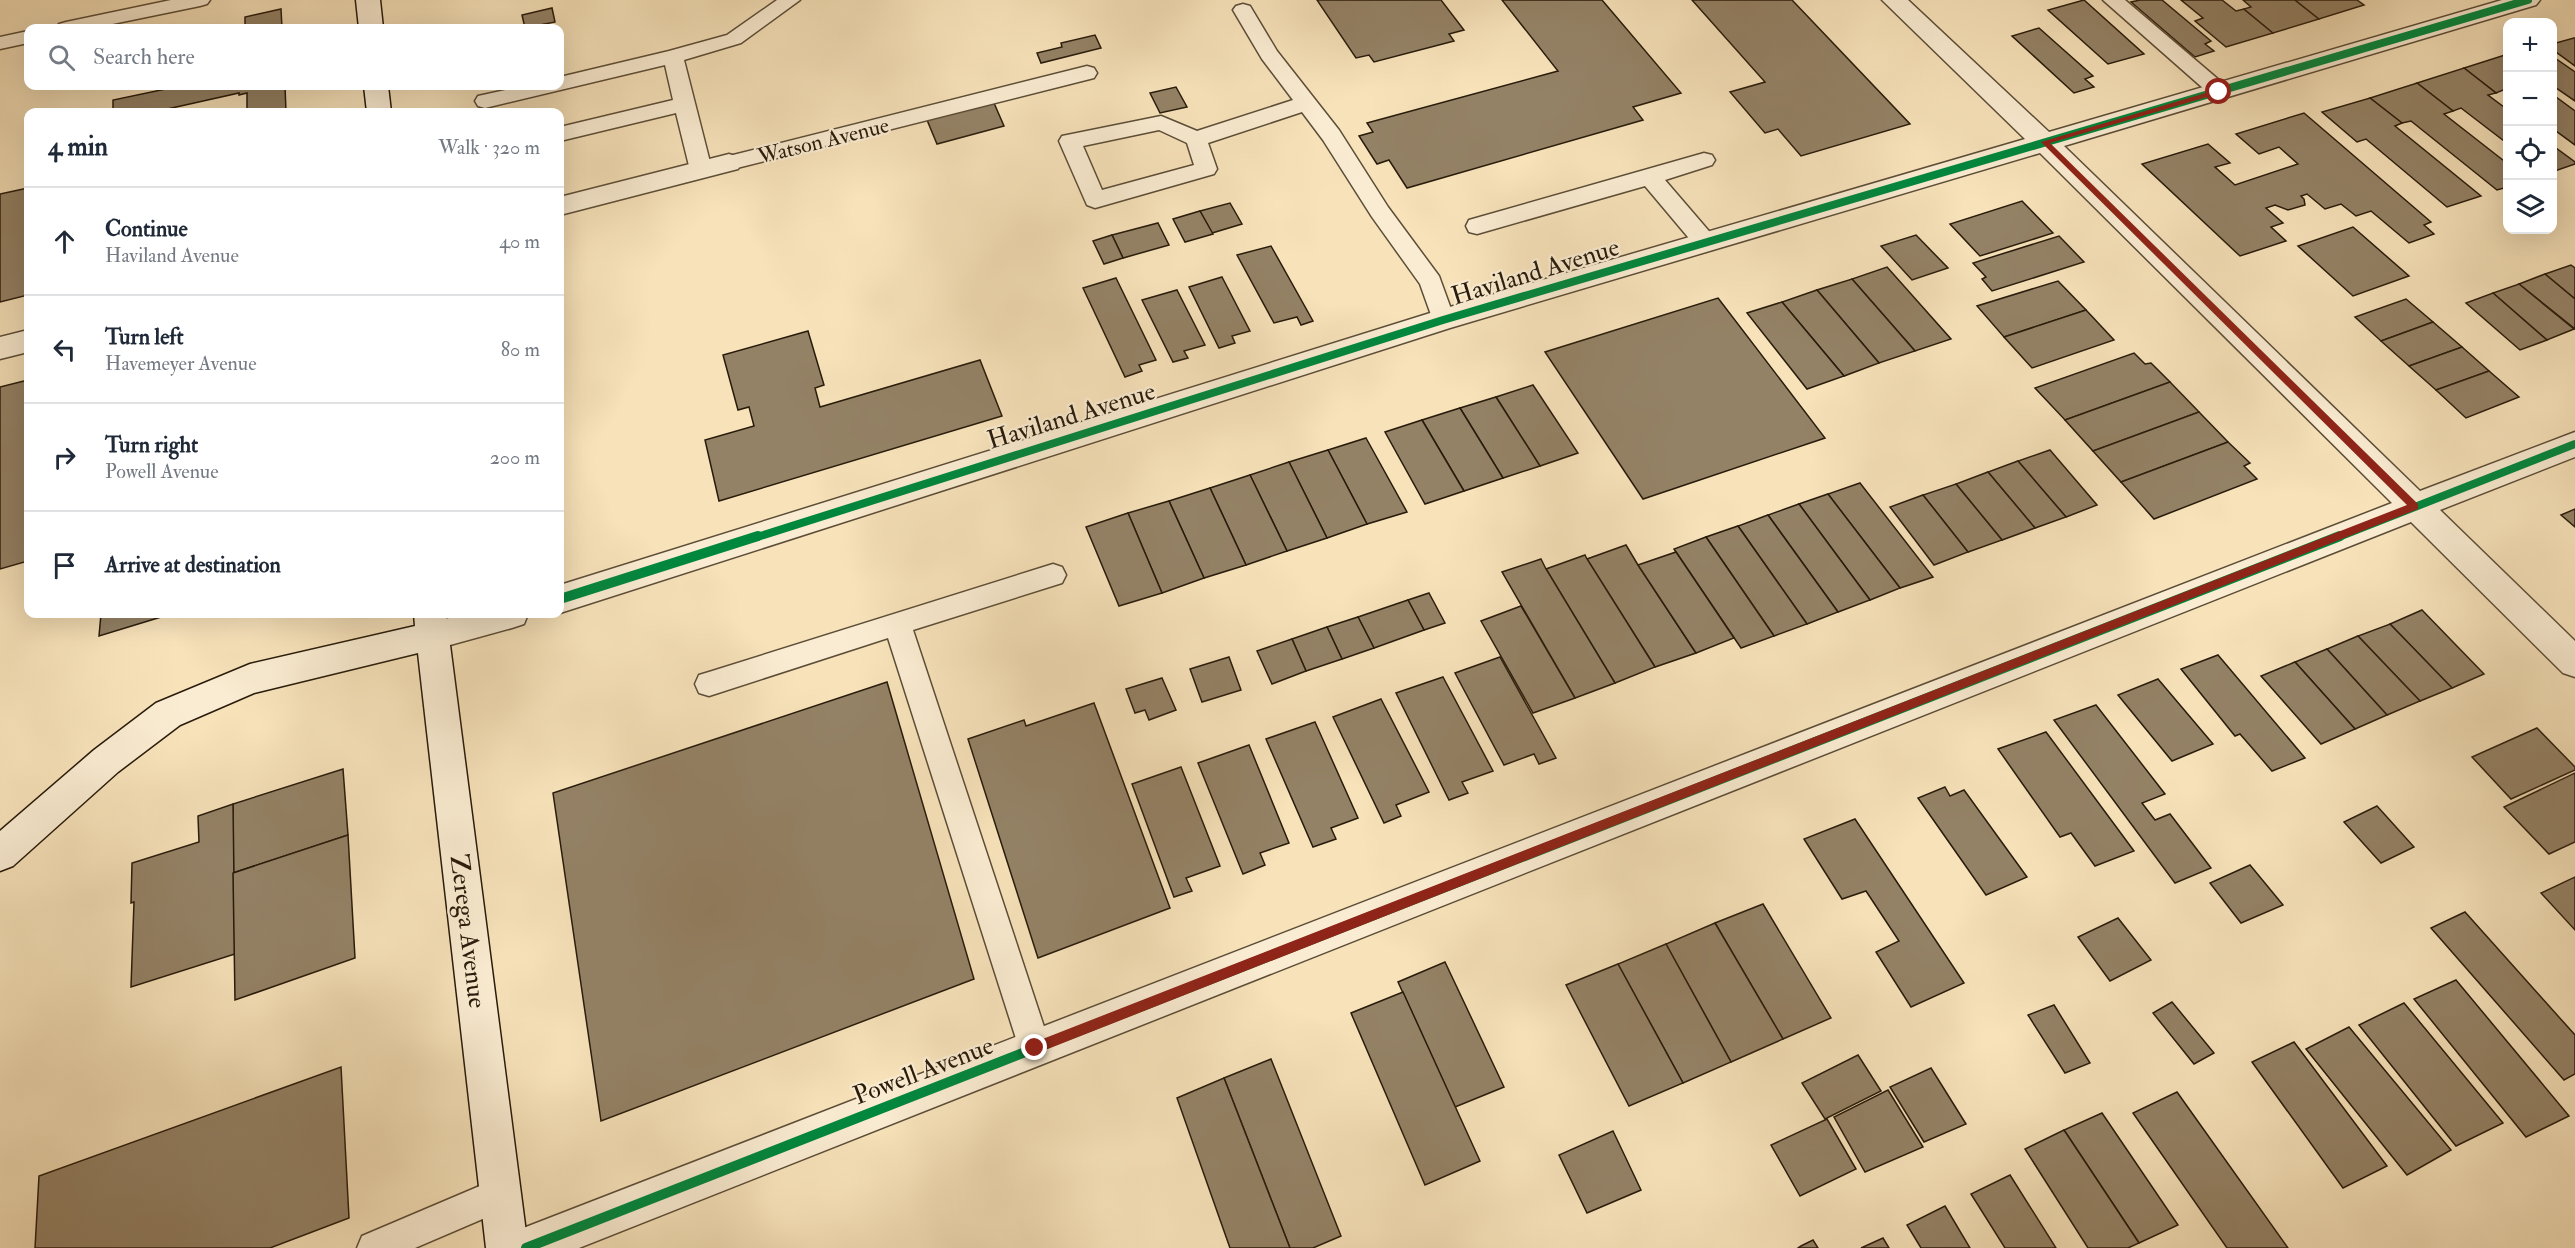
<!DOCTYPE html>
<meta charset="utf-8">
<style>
:root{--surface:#fff;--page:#f6f6f7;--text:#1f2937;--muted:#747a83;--line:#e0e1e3}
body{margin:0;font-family:"IM FELL Double Pica",serif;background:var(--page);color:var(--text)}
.controls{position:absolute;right:18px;top:18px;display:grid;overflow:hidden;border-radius:12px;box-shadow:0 6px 24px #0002}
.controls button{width:54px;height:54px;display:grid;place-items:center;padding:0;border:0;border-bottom:2px solid var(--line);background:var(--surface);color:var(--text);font:30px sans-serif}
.stop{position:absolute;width:18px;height:18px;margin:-14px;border:4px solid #8f2418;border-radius:50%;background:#fff}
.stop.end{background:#8f2418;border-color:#fff;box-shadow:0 2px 6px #0008}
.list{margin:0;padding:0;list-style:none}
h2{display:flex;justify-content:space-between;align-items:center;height:78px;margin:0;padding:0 24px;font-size:26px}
h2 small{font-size:20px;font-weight:400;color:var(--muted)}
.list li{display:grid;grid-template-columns:39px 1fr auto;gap:18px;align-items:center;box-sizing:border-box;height:108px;padding:0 24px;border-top:2px solid var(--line)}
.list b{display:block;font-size:22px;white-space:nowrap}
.list p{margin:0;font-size:20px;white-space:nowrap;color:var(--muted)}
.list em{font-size:20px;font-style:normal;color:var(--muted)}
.icon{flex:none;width:33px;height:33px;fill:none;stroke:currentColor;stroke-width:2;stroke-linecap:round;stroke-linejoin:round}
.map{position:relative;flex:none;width:2575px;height:1248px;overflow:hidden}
.search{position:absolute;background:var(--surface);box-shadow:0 6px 24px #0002;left:24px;top:24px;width:540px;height:66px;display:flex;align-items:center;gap:15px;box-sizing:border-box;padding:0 21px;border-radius:12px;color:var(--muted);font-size:22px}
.panel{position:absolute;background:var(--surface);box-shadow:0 6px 24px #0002;left:24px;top:108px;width:540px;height:510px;border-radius:12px}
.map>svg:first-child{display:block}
</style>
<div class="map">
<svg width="2575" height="1248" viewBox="0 0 2575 1248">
<rect width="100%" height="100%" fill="#f7e2ba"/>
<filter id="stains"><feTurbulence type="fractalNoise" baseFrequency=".00333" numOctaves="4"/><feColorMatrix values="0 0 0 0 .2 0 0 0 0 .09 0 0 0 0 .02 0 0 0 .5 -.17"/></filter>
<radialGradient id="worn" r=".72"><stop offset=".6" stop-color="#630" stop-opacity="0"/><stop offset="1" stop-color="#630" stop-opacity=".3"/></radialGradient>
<!-- building -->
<g fill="#948266" stroke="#281b0b" stroke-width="1.5">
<path d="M1317 0H1441L1464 30 1449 34 1454 41 1374 62 1369 55 1356 58Z"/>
<path d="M1502 0H1602L1681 93 1633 107 1643 120 1407 188 1389 160 1377 164 1359 136 1373 132 1367 123 1558 71Z"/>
<path d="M1692 0H1792L1910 124 1801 156 1778 129 1765 133 1730 92 1765 82Z"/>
<path d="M2084 0 2144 54 2108 64 2048 10Z"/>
<path d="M2140 0H2162L2211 41 2205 44 2214 51 2195 57 2131 2Z"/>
<path d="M2181 0H2222L2236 11 2244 9 2273 33 2226 47 2195 21 2203 18Z"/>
<path d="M2243 0H2295L2319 19 2273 33 2244 9 2251 7Z"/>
<path d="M2295 0H2357L2364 5 2319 19Z"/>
<path d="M552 8 555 22 525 28 522 15Z"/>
<path d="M281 9 282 28H245V17Z"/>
<path d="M2039 28 2093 76 2085 79 2094 87 2074 93 2012 36Z"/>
<path d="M1095 35 1101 48 1041 63 1037 53 1062 47 1061 43Z"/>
<path d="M2574 38H2575V66L2552 49V44Z"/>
<path d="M2508 54V94L2503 90 2496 93 2464 68Z"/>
<path d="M2552 56 2575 72V101L2552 85Z"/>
<path d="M2464 68 2496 93 2488 95 2508 110V144L2461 108 2453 111 2417 83Z"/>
<path d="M2417 83 2453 111 2444 114 2508 164V187L2497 190 2411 121 2402 123 2370 98Z"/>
<path d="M180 86H285L286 112H247V93L239 95V93L154 112H113V100Z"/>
<path d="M1176 87 1187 107 1160 113 1150 93Z"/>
<path d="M2552 94 2575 111V145L2552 128Z"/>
<path d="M2370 98 2402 123 2395 126 2481 196 2447 207 2366 139 2357 142 2322 112Z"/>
<path d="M994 103 1004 126 937 144 927 120Z"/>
<path d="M2304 113 2431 222 2424 225 2434 234 2409 243 2371 211 2356 216 2341 204 2325 209 2307 194 2301 196 2304 199 2305 205 2288 210 2275 205 2266 208 2283 223 2271 227 2286 241 2240 256 2142 164 2208 144 2230 163 2215 167 2235 185 2298 164 2279 147 2259 154 2236 134Z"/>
<path d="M2552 145 2575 162V164L2552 172Z"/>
<path d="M28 188V295L0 302V194Z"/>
<path d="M2022 201 2053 233 1980 256 1950 224Z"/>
<path d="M1230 203 1242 224 1212 233 1200 211Z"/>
<path d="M1200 211 1213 234 1185 242 1173 219Z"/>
<path d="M1158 223 1169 245 1123 258 1112 235Z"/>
<path d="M2353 227 2409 276 2353 296 2298 246Z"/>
<path d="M1112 235 1123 258 1104 264 1093 241Z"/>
<path d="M1916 235 1948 268 1912 280 1881 246Z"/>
<path d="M2059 236 2084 262 1992 291 1982 279 1986 277 1973 263Z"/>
<path d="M1271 246 1313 321 1301 325 1297 317 1274 323 1237 255Z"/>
<path d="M2571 265 2575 268V299L2545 274Z"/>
<path d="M1887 267 1951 339 1915 351 1852 279Z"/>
<path d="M2545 274 2575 299V329L2519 284Z"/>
<path d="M1222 277 1250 331 1232 336 1235 343 1219 348 1189 287Z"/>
<path d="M1116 278 1156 360 1139 365 1142 371 1125 377 1083 288Z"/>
<path d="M1852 279 1915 351 1879 363 1817 290Z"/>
<path d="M2058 281 2086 310 2004 337 1977 306Z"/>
<path d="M2519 284 2574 329 2547 340 2493 293Z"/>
<path d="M1177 290 1205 345 1184 351 1188 358 1173 362 1142 300Z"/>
<path d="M1817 290 1879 363 1844 376 1782 302Z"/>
<path d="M2493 293 2547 340 2520 350 2466 303Z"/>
<path d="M1718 298 1825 438 1643 499 1545 352Z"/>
<path d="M2406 299 2433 322 2381 341 2355 317Z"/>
<path d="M1782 302 1844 376 1807 389 1747 313Z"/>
<path d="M2086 310 2114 340 2032 368 2004 337Z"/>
<path d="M2433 322 2462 347 2409 366 2381 341Z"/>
<path d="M808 331 824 385 815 388 820 407 980 360 1002 416 719 501 705 440 754 426 749 407 738 410 723 355Z"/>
<path d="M2462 347 2489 371 2436 390 2409 366Z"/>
<path d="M2134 353 2145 364 2151 363 2170 382 2065 420 2035 388Z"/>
<path d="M2489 371 2519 397 2466 418 2436 390Z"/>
<path d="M28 380V561L0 569V387Z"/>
<path d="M2170 382 2199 412 2093 451 2065 420Z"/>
<path d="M1533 385 1578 453 1540 466 1496 397Z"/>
<path d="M1496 397 1540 466 1503 478 1460 408Z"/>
<path d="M1460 408 1503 478 1464 491 1422 420Z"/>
<path d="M2199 412 2228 442 2121 482 2093 451Z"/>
<path d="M1422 420 1464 491 1425 504 1385 432Z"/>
<path d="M1366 438 1407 512 1367 524 1328 450Z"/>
<path d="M2228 442 2250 463 2244 466 2257 479 2154 519 2121 482Z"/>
<path d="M1328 450 1367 524 1327 538 1289 462Z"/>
<path d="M2050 450 2097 505 2066 517 2018 461Z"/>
<path d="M2018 461 2066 517 2035 528 1988 472Z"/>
<path d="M1289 462 1327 538 1287 551 1250 475Z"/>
<path d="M1988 472 2035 528 2002 540 1956 484Z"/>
<path d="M1250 475 1287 551 1246 565 1210 488Z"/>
<path d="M1860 483 1933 577 1900 588 1828 494Z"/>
<path d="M1956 484 2002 540 1968 552 1923 495Z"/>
<path d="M1210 488 1246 565 1204 578 1169 501Z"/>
<path d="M1828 494 1900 588 1870 600 1799 504Z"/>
<path d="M1923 495 1968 552 1934 565 1890 507Z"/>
<path d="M1169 501 1204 578 1162 593 1128 513Z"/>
<path d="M1799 504 1870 600 1838 612 1768 515Z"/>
<path d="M2575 509V527L2561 515Z"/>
<path d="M1128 513 1162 593 1119 606 1086 527Z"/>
<path d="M1768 515 1838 612 1807 624 1738 526Z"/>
<path d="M1738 526 1807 624 1774 636 1706 537Z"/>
<path d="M1706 537 1774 636 1741 648 1674 549Z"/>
<path d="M1626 545 1638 565 1696 653 1655 667 1587 559Z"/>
<path d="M1676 552 1734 638 1696 653 1638 565Z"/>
<path d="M1585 555 1587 559 1655 667 1615 683 1546 569Z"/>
<path d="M1541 559 1546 569 1615 683 1575 698 1502 572Z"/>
<path d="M1429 593 1445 623 1424 630 1408 600Z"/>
<path d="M1408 600 1424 630 1374 648 1358 617Z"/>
<path d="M1521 606 1575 698 1533 713 1481 621Z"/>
<path d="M2422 610 2484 674 2452 688 2390 624Z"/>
<path d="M101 614H171L99 636Z"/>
<path d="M1358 617 1374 648 1342 659 1327 627Z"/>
<path d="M2390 624 2452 688 2420 701 2358 636Z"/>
<path d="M1327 627 1342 659 1306 671 1292 639Z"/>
<path d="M2358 636 2420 701 2387 715 2327 649Z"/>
<path d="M1292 639 1306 671 1272 684 1257 651Z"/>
<path d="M2327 649 2387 715 2355 729 2295 662Z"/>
<path d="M2218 655 2305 758 2272 771 2240 734 2235 736 2181 669Z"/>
<path d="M1229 657 1241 690 1202 702 1190 669Z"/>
<path d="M1500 657 1556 758 1539 764 1534 754 1504 765 1455 673Z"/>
<path d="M2295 662 2355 729 2321 744 2261 676Z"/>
<path d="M1443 677 1493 771 1462 782 1468 793 1449 800 1396 693Z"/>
<path d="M1162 678 1176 710 1149 720 1145 710 1135 713 1126 689Z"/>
<path d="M2158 679 2213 744 2172 761 2118 695Z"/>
<path d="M887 682 974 979 601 1121 553 793Z"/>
<path d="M1381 699 1429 792 1396 805 1401 816 1384 823 1333 717Z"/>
<path d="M1094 703 1170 908 1038 958 968 739 1024 720 1026 726Z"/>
<path d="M2096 705 2165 794 2142 803 2155 820 2170 814 2211 868 2175 883 2054 720Z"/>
<path d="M1315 722 1358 818 1331 828 1336 839 1313 847 1266 739Z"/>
<path d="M2537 728 2575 767V770L2511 799 2472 757Z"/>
<path d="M2046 732 2134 851 2095 866 2071 833 2060 837 1998 749Z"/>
<path d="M1249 745 1289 843 1260 853 1265 865 1243 874 1198 763Z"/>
<path d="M1181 767 1220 866 1186 878 1192 891 1174 897 1132 784Z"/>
<path d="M343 769 348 835 233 873V804Z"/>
<path d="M2575 773V842L2549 854 2504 807Z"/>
<path d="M1945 787 1950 796 1964 790 2027 877 1986 895 1918 798Z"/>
<path d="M233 804 235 954 131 987 134 902 131 903 132 863 199 842 198 816Z"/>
<path d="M2377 806 2414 847 2381 863 2344 822Z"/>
<path d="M1855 819 1964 983 1911 1007 1876 952 1899 941 1866 891 1842 899 1804 839Z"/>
<path d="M348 835 355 958 235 1000 233 873Z"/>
<path d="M2250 865 2283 905 2241 923 2210 883Z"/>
<path d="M2575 877V930L2541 893Z"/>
<path d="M1763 904 1831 1018 1783 1039 1715 923Z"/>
<path d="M2465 912 2575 1035V1074L2564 1080 2431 928Z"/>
<path d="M2118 918 2151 960 2110 981 2078 937Z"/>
<path d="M1715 923 1783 1039 1731 1062 1666 944Z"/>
<path d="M1666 944 1731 1062 1683 1083 1618 964Z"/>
<path d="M1445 962 1504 1087 1455 1107 1398 982Z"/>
<path d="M1618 964 1683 1083 1629 1106 1566 985Z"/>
<path d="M2456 980 2569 1116 2526 1137 2414 999Z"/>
<path d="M1403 992 1480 1161 1425 1185 1351 1013Z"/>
<path d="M2172 1002 2214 1053 2194 1064 2153 1013Z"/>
<path d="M2404 1003 2503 1123 2456 1146 2359 1025Z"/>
<path d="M2054 1005 2090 1063 2065 1073 2028 1015Z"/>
<path d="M2349 1027 2451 1150 2407 1175 2306 1049Z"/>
<path d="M2294 1042 2387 1166 2343 1188 2252 1062Z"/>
<path d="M1858 1055 1881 1091 1825 1119 1802 1083Z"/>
<path d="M1271 1059 1341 1236 1313 1248H1290L1224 1078Z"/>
<path d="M341 1067 349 1218 270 1248H35L39 1176Z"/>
<path d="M1931 1068 1966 1124 1924 1142 1890 1087Z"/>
<path d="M1224 1078 1290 1248H1230L1177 1098Z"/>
<path d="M1888 1090 1923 1147 1865 1172 1834 1117Z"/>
<path d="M2177 1092 2288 1248H2227L2133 1113Z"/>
<path d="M2102 1113 2178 1225 2139 1243 2064 1130Z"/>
<path d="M1827 1119 1856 1169 1800 1196 1771 1145Z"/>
<path d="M2064 1130 2139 1243 2128 1248H2088L2025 1149Z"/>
<path d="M1613 1131 1641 1190 1587 1213 1559 1155Z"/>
<path d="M2010 1175 2056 1248H2005L1971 1194Z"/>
<path d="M1945 1206 1970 1248H1921L1907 1225Z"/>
<path d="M1883 1238 1889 1248H1861Z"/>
<path d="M1813 1240 1818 1248H1798L1801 1246Z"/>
</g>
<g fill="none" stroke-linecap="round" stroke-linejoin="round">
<defs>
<g id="lane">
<path d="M171 0H210L207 4 200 6 93 28H56L59 24 66 22Z"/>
<path d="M777 0H800L741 43 684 60 712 170 709 175 701 177 693 175 690 170 676 113 560 141V127L673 100 665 65 485 108 478 106 475 101 478 96 524 86H560V77L669 51 727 35Z"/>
<path d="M2103 0H2125L2226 86 2229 91 2226 96 2219 98 2212 96Z"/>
<path d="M1243 4 1250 6 1277 51 1339 130 1388 207 1439 276 1455 320 1451 326 1443 329 1435 326 1420 284 1372 217 1323 140 1302 112 1208 143 1217 169 1214 174 1095 208 1087 205 1059 141 1062 136 1161 116 1197 131 1293 100 1262 59 1233 10 1236 6ZM1159 130 1187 143 1194 165 1102 190 1083 146Z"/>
<path d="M28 31V43L0 49V37Z"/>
<path d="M1087 66 1094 68 1097 73 1094 78 729 170 721 168 718 163 721 158 729 156Z"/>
<path d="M1704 153 1712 155 1715 160 1712 165 1665 180 1714 237 1717 243 1714 249 1706 251 1698 249 1645 186 1477 234 1469 232 1466 226 1469 220Z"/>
<path d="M1053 564 1062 567 1066 575 1062 583 913 630 1051 1048 1046 1059 1035 1064 1024 1059 1019 1048 888 638 709 696 699 693 695 684 699 675 709 672Z"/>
<path d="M501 1177 513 1182 518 1194 513 1206 415 1248H357L362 1236Z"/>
</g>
<g id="street">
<path d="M1882 0H1908L2049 132 2502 0H2540L2536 5 2064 146 2420 491 2575 432V457L2440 510 2575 641V677L2563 673 2411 522 579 1248H505L511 1233 526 1227 2392 503 2040 153 1450 328 560 613V585L1443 309 2025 139Z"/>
<path d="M729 154 738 157 742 163 738 169 560 215V197Z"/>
<path d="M28 330V352L0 359V337Z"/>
<path d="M463 614H528L524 624 512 628 432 650 420 646 415 636 420 626Z"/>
</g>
<g id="secondary">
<path d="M356 0H380L383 28H359Z"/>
<path d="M364 86H388L391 112H367Z"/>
<path d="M414 614H446L528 1248H486L418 653 254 693 180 725 118 772 13 866 0 871V831L94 750 156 703 250 664 415 626Z"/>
</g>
</defs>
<!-- lane casing -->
<use href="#lane" stroke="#5c4d37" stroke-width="3"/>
<!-- street casing -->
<use href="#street" stroke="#5c4d37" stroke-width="3"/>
<!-- secondary casing -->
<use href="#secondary" stroke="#281b0b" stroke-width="3"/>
<!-- lane -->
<use href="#lane" fill="#faecd2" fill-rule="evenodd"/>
<!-- street -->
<use href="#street" fill="#faecd2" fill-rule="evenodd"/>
<!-- secondary -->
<use href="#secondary" fill="#faecd2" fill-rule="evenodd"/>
<defs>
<g id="cycleway-far1">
<path d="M754 538 1443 320 2528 0"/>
<path d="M2336 538 2575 444"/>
</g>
<g id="cycleway">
<path d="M560 599 758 536"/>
<path d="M526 1248 2340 536"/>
</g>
</defs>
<!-- cycleway-far1 casing -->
<use href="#cycleway-far1" stroke="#faecd2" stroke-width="10"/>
<!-- cycleway casing -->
<use href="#cycleway" stroke="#faecd2" stroke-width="14"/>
<!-- cycleway-far1 -->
<use href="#cycleway-far1" stroke="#00873e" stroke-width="8"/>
<!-- cycleway -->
<use href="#cycleway" stroke="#00873e" stroke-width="10"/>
</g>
<!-- route -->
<path fill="#8f2418" d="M2219 89 2221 90V93L2050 143 2418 504V509L1035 1054 1031 1052V1044L1035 1042 2407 505 2041 142Z"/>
<g text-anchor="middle" stroke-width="4.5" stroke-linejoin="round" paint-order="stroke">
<!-- far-street labels -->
<g font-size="22" fill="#281b0b" stroke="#faecd2">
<text transform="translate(823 140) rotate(-14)" y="8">Watson Avenue</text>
</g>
<!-- street labels -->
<g font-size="26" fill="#281b0b" stroke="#faecd2">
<text transform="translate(1535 271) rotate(-17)" y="9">Haviland Avenue</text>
<text transform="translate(1071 415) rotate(-17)" y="9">Haviland Avenue</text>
<text transform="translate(469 931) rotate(83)" y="9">Zerega Avenue</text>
<text transform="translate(923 1070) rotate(-21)" y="9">Powell Avenue</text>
</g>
</g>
<rect width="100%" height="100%" filter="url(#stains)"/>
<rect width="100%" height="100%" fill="url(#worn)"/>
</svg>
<div class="controls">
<button>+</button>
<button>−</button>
<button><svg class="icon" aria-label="locate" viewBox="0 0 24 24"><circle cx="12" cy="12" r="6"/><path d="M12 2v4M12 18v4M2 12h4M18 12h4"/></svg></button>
<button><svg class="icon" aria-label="layers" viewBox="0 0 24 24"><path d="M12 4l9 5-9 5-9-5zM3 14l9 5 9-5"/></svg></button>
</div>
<div class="stop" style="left:2219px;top:92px"></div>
<div class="stop end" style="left:1035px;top:1048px"></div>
<div class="search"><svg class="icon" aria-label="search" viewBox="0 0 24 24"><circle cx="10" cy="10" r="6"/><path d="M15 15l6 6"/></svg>Search here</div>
<section class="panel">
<h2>4 min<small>Walk · 320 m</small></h2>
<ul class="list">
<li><svg class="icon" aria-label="ahead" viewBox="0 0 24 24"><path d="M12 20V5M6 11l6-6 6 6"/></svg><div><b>Continue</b><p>Haviland Avenue</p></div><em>40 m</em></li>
<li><svg class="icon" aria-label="left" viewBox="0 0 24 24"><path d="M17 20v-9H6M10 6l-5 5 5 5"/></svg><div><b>Turn left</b><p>Havemeyer Avenue</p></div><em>80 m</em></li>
<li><svg class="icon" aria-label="right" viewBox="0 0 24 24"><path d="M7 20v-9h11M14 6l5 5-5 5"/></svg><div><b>Turn right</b><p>Powell Avenue</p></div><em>200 m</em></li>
<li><svg class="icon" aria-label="arrive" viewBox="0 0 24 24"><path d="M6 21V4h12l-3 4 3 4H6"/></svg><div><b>Arrive at destination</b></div></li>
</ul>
</section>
</div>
